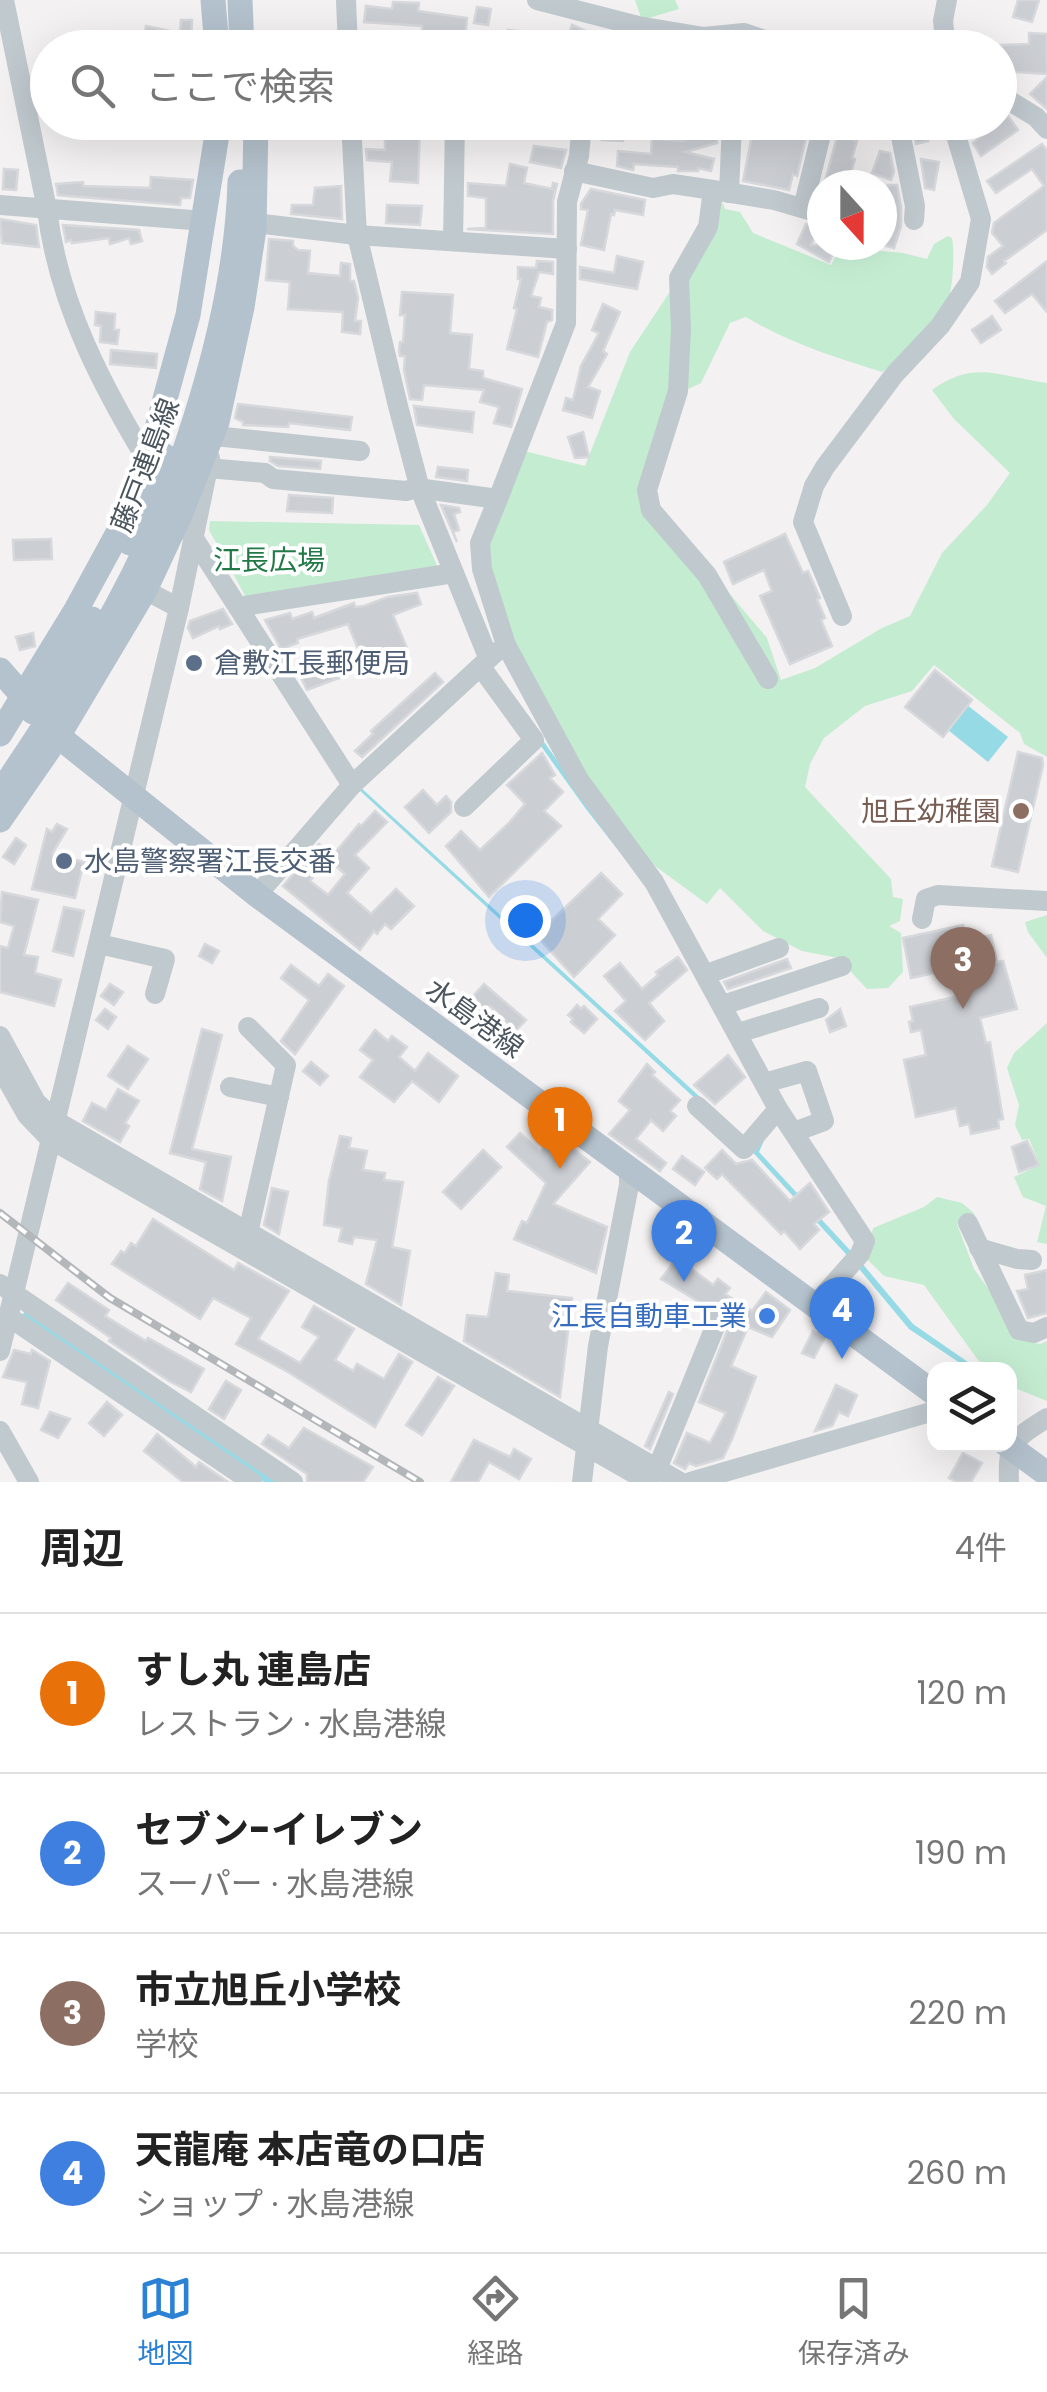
<!DOCTYPE html>
<html lang="ja">
<meta charset="utf-8">
<style>
:root{--surface:#fff;--page:#f2f2f2;--text:#222;--muted:#767676;--line:#e0e0e0;--accent:#2b81d4}
body{margin:0;font-family:Poppins,"Noto Sans JP",sans-serif;background:var(--page);color:var(--text)}
.controls{position:absolute;right:30px;bottom:30px;display:grid;overflow:hidden;border-radius:20px;box-shadow:0 10px 40px #0002}
.controls button{width:90px;height:90px;display:grid;place-items:center;padding:0;border:0;border-bottom:2px solid var(--line);background:var(--surface);color:var(--text);font:50px sans-serif}
.compass{position:absolute;left:807px;top:170px;width:90px;height:90px;border-radius:50%;background:var(--surface);box-shadow:0 10px 40px #0002;rotate:159deg}
.you{position:absolute;left:525px;top:920px;width:35px;height:35px;margin:-25px;border:8px solid #fff;border-radius:50%;background:#1a73e8;box-shadow:0 0 0 15px #1a73e833}
.badge{display:grid;place-items:center;width:65px;height:65px;border-radius:50%;background:var(--accent);color:#fff;font-size:32px;font-weight:700}
.pin{position:absolute;translate:-50% -82px;filter:drop-shadow(0 2px 5px #0008)}
.pin::after{content:'';position:absolute;top:52px;width:35px;height:30px;background:inherit;clip-path:polygon(0 0,100% 0,50% 100%)}
.list{margin:0;padding:0;list-style:none}
h2{display:flex;justify-content:space-between;align-items:center;height:130px;margin:0;padding:0 40px;font-size:42px}
h2 small{font-size:32px;font-weight:400;color:var(--muted)}
.list li{display:grid;grid-template-columns:65px 1fr auto;gap:30px;align-items:center;box-sizing:border-box;height:160px;padding:0 40px;border-top:2px solid var(--line)}
.list b{display:block;font-size:38px;white-space:nowrap}
.list p{margin:0;font-size:32px;white-space:nowrap;color:var(--muted)}
.list em{font-size:32px;font-style:normal;color:var(--muted)}
.icon{flex:none;width:55px;height:55px;fill:none;stroke:currentColor;stroke-width:2;stroke-linecap:round;stroke-linejoin:round}
.map{position:relative;flex:none;width:1047px;height:1482px;overflow:hidden}
.search{position:absolute;background:var(--surface);box-shadow:0 10px 40px #0002;left:30px;right:30px;top:30px;height:110px;display:flex;align-items:center;gap:25px;box-sizing:border-box;padding:0 35px;border-radius:55px;color:var(--muted);font-size:38px}
.sheet{height:770px;background:var(--surface)}
nav{display:flex;justify-content:space-around;align-items:center;box-sizing:border-box;height:140px;border-top:2px solid var(--line);background:var(--surface);font-size:28px;color:var(--muted)}
nav a{display:grid;justify-items:center;gap:5px}
nav .on{color:var(--accent)}
.map>svg:first-child{display:block}
</style>
<div class="map">
<svg width="1047" height="1482" viewBox="0 0 1047 1482">
<rect width="100%" height="100%" fill="#f3f1f1"/>
<!-- green -->
<g fill="#c4ecd1">
<path d="M635 0H675L679 9 642 20Z"/>
<path d="M720 197 725 209 740 212 753 233 831 265 840 247 903 253 927 259 934 244 948 236 952 238C955 253 953 296 945 310 933 330 901 358 882 372 834 357 789 343 746 317L730 323 701 383 688 389 682 279Z"/>
<path d="M675 284 674 393 643 491 767 638 781 680 815 668 882 628 910 616 942 553 987 505 1010 473 954 419 932 390C975 359 1000 377 1047 383V757L1024 744 1020 733 934 665 912 691 865 706 824 738 810 764 805 787 891 879 893 897 903 899 900 921 889 926 901 933 903 972 888 988 867 989 838 958 802 951 763 931 720 888 707 904 640 855 585 776 507 640 486 547 524 451 585 466 630 352Z"/>
<path d="M210 521 419 525 439 570 248 601 209 530Z"/>
<path d="M1047 915V958L1028 932 1025 922Z"/>
<path d="M1047 1023V1244L1037 1242 1046 1206 1023 1197 1014 1177 1040 1165 1029 1139 1022 1140 1015 1125 1019 1105 1007 1068 1014 1053Z"/>
<path d="M937 1197 962 1203 975 1214 957 1224 974 1269 1026 1341 1040 1344 1047 1341V1401L1010 1386V1370L989 1369 978 1360 924 1285 884 1276 866 1258 873 1228 924 1207Z"/>
</g>
<!-- water -->
<g fill="#96dae5">
<path d="M343 123H348L352 231 416 487 489 664 614 841 651 885 667 912 774 1108 773 1120 759 1152 861 1262 913 1324 978 1369H969L909 1329 855 1264 748 1147 357 788 202 543 204 537 359 786 755 1147 770 1111 647 887 586 809 480 661 413 488 393 414 348 231Z"/>
<path d="M967 705 1008 737 988 762 948 730Z"/>
<path d="M26 1309 278 1482H264L22 1316Z"/>
</g>
<g fill="none" stroke-linecap="round" stroke-linejoin="round">
<!-- stream -->
<path stroke="#96dae5" stroke-width="4" d="M1010 1411V1418"/>
</g>
<!-- building -->
<g fill="#cbced3" stroke="#d6d8dc" stroke-width="2.5">
<path d="M1018 0H1039L1032 22 1013 17Z"/>
<path d="M393 2 419 3 418 11 467 18 465 39 422 31V26L364 22 366 6 392 9Z"/>
<path d="M477 7 491 9 488 25 474 23Z"/>
<path d="M181 20H192L191 48H170L143 42 146 26 180 33Z"/>
<path d="M572 25 600 37 603 31 621 36 618 45 624 48H564Z"/>
<path d="M508 30 527 32 526 44 507 43Z"/>
<path d="M1029 33 1047 34V74L1001 71 1000 45 1029 44Z"/>
<rect x="968" y="36" width="16" height="12"/>
<path d="M1047 77V109L1030 94Z"/>
<path d="M1008 116 1018 130 981 156 973 143Z"/>
<path d="M385 122H420L418 183 390 181 392 162 367 160 366 149 385 150Z"/>
<path d="M603 122H624L623 141 602 140Z"/>
<path d="M701 122H718L717 143 685 152 714 159 711 171 698 168V171H678V167L634 164 633 170 617 166 618 151 651 154 652 139 684 141V136H703Z"/>
<path d="M746 122H786L808 129 797 176 793 174 789 190 743 181 753 131 745 129Z"/>
<path d="M912 122H923L928 141 916 144Z"/>
<path d="M841 123 870 132 854 140 857 141 852 158 855 159 847 185H824Z"/>
<path d="M1042 144 1047 150V230L1004 261 1006 263 992 274 987 267 988 257 1003 246 992 233 994 223 1044 186 1032 169 996 193 987 181Z"/>
<path d="M534 146 566 150 561 168 530 162Z"/>
<path d="M880 151 890 153 894 172 891 180 872 173Z"/>
<path d="M921 159 939 162 934 190 925 188Z"/>
<path d="M510 164 527 168 524 183 552 189 553 183 557 184 553 201V234L467 229 486 228V198L468 196V183L506 186Z"/>
<path d="M4 169 18 170 16 190 3 189Z"/>
<path d="M151 177 193 180 190 198H181L180 205 67 196 58 195 56 184 83 182V186L150 188Z"/>
<path d="M888 185H897L901 207V226L894 248 882 245V213L888 215Z"/>
<path d="M341 186 342 219 291 214 292 205H313L315 188Z"/>
<path d="M591 189 645 200 643 215 615 210 614 215 611 214 604 250 581 245 588 210 581 209V204Z"/>
<path d="M387 205 422 206 420 225 386 223Z"/>
<path d="M0 219 36 225 39 247 2 243Z"/>
<path d="M806 224 819 227 811 245H838L829 262 797 244Z"/>
<path d="M63 225 139 230 142 241 131 244 129 238 110 244 109 238 72 243 71 240 66 242Z"/>
<path d="M269 239 293 241V246L298 250 310 251 308 273 340 276 341 263 350 264V281H354L358 298 355 321H361L360 334 342 332 343 312 288 309 290 282 266 280Z"/>
<path d="M617 256 643 262 637 289 580 279V267L614 273Z"/>
<path d="M537 261 553 262V274L539 272 531 296 541 298 539 307 552 310V320L547 322 538 357 507 349 517 309 514 308 521 279H518V267L536 268Z"/>
<path d="M1047 261V312L1032 294 1005 313 995 301Z"/>
<path d="M402 292 453 295 450 333 472 335 469 369 483 371V378L522 389 511 427 494 423 499 407 480 402 484 390 424 385 422 400 410 399 404 370 405 356H400L399 350 400 342H403L405 315H400Z"/>
<path d="M603 304 620 312 603 351 607 354 588 387 600 391 592 418 563 410 566 398 573 400 581 366 599 333 592 330Z"/>
<path d="M96 312 115 314 114 330H119L117 344 100 342 101 326 95 325Z"/>
<path d="M992 316 1001 330 981 343 972 330Z"/>
<path d="M111 350 157 354 156 368 110 364Z"/>
<path d="M238 404 352 417 350 430 289 423 288 427 243 425V422L235 418Z"/>
<path d="M414 406 474 412 472 432 417 425Z"/>
<path d="M583 432 589 457 575 458 568 437Z"/>
<path d="M270 457 321 461 320 469 278 466 270 461Z"/>
<path d="M438 467 468 470 467 481 436 477Z"/>
<path d="M289 495 333 498 332 513 287 511Z"/>
<path d="M441 505 459 508 460 512 454 514 459 530 453 532 457 542Z"/>
<path d="M785 534 803 573 808 571 820 598 817 599 825 618 821 620 832 646 790 664 760 596 772 591 764 570 733 584 724 562Z"/>
<path d="M51 539 52 559 14 560 13 540Z"/>
<path d="M417 593 421 604 393 615 407 648 365 666 348 624 297 639 298 643 281 649 265 620 290 613 292 619 312 612 314 618 354 603 355 607 364 606 388 597Z"/>
<path d="M223 609 232 624 220 629 219 626 193 638 188 628 190 621Z"/>
<path d="M33 633 35 646 20 650 16 637Z"/>
<path d="M336 659 342 677 307 690 299 673Z"/>
<path d="M935 670 972 700 943 737 905 707Z"/>
<path d="M435 673 443 682 362 757 355 751 373 734 371 731Z"/>
<path d="M1018 752 1042 758 1043 765 1018 872 992 866Z"/>
<path d="M542 753 555 775 550 778 563 792 544 811 561 826 489 897 446 846 461 831 480 850 509 823 525 804 507 785Z"/>
<path d="M423 790 437 805 446 796 451 802V812L429 833 405 807Z"/>
<path d="M375 811 387 822 355 855 369 868 347 893 371 914 396 889 414 906 391 929 385 924 377 934 374 931 360 950 283 886 319 844 330 854 310 881 328 895 345 874 329 860 359 824 361 826Z"/>
<path d="M57 824 67 829 52 854 84 862 75 898 32 889 47 829 52 832Z"/>
<path d="M16 838 26 845 14 864 3 857Z"/>
<path d="M601 873 622 894 598 919 615 935 574 977 534 933 530 938 520 928 535 912 548 924Z"/>
<path d="M2 892 38 900 24 955 38 957 35 973 61 980 54 1006 0 992V946L8 948 14 926 0 922Z"/>
<path d="M64 907 84 911 73 956 53 951Z"/>
<path d="M963 925 966 941 991 935 997 962 1003 961 1017 1009 980 1018 986 1043 990 1042 1003 1119 998 1120 999 1128 971 1134 969 1124 960 1126 956 1108 916 1117 904 1060 926 1055 921 1030 911 1032 909 1022 913 1021 910 1007 964 995 958 968 911 978 903 938Z"/>
<path d="M205 944 219 951 212 963 199 956Z"/>
<path d="M678 957 687 970 649 1003 664 1021 645 1040 615 1011 626 1001 604 976 620 963 642 989 658 975 656 972Z"/>
<path d="M787 959 791 968 728 989 724 982Z"/>
<path d="M291 965 319 986 328 974 344 986 295 1054 281 1041 309 1000 281 978Z"/>
<path d="M110 984 123 992 114 1005 101 996Z"/>
<path d="M484 984 526 1020 503 1044 494 1036 507 1023 490 1006 482 1015 468 1002Z"/>
<path d="M577 1005 581 1009 584 1006 597 1019 584 1033 571 1022 573 1019 568 1015Z"/>
<path d="M105 1009 116 1017 108 1029 96 1020Z"/>
<path d="M840 1009 846 1026 830 1032 826 1020Z"/>
<path d="M202 1029 222 1035 192 1149 231 1157 222 1201 200 1189 206 1162 170 1153Z"/>
<path d="M375 1030 388 1041 392 1036 407 1047 399 1057 415 1071 428 1053 458 1076 439 1102 412 1081 394 1102 360 1077 373 1060 360 1050Z"/>
<path d="M128 1046 148 1059 128 1089 108 1076Z"/>
<path d="M728 1055 745 1077 715 1104 694 1085Z"/>
<path d="M311 1062 328 1076 320 1085 303 1071Z"/>
<path d="M647 1064 655 1072 652 1075 680 1100 670 1111 676 1116 663 1131 651 1120 636 1139 666 1163 660 1171 609 1134 630 1110 619 1101Z"/>
<path d="M118 1089 139 1101 125 1123 129 1126 120 1142 83 1121 92 1103 106 1110Z"/>
<path d="M520 1133 540 1152 554 1134 590 1162 553 1204 607 1227 596 1273 514 1239 522 1221 527 1223 546 1183 507 1147Z"/>
<path d="M340 1136 351 1138 349 1148 367 1151 363 1170 385 1173 384 1180 403 1182 392 1247 410 1251 401 1305 366 1284 377 1240 354 1237 352 1244 339 1241 342 1228 324 1225 329 1181Z"/>
<path d="M1027 1141 1039 1165 1019 1172 1012 1147Z"/>
<path d="M483 1150 501 1167 461 1209 443 1192Z"/>
<path d="M722 1150 736 1164 752 1160 790 1201 810 1183 829 1212 814 1224 819 1230 800 1249 784 1231 781 1234 722 1174 717 1179 705 1168Z"/>
<path d="M682 1156 704 1172 695 1185 673 1169Z"/>
<path d="M272 1188 288 1192 279 1234 264 1225Z"/>
<path d="M153 1219 234 1270 238 1263 289 1291 258 1339 300 1363 319 1337 302 1327 314 1306 354 1329 335 1360 353 1371 357 1364 384 1379 399 1354 412 1362 375 1427 288 1372 236 1344 251 1318 213 1298 200 1319 112 1264 121 1251 125 1253 131 1243 136 1246Z"/>
<path d="M677 1258 713 1285 718 1279 730 1288 725 1294 752 1311 766 1292 790 1310 772 1337 748 1327 731 1366 756 1377 732 1439 723 1458 696 1466 689 1463 685 1469 674 1463 687 1433 710 1443 726 1413 699 1402 733 1316 725 1305 716 1304 709 1308 661 1279Z"/>
<path d="M1047 1270V1313L1028 1318 1017 1291 1028 1289 1025 1275Z"/>
<path d="M496 1273 509 1275 507 1291 572 1298 560 1397 464 1341 467 1315 488 1317Z"/>
<path d="M68 1283 109 1310 105 1316 146 1341 148 1338 204 1369 191 1392 169 1381 109 1341 111 1338 56 1300Z"/>
<path d="M813 1331 825 1337 814 1358 802 1353Z"/>
<path d="M14 1350 31 1354 32 1350 50 1361 38 1408 22 1404 27 1382 3 1377Z"/>
<path d="M438 1377 454 1386 422 1435 406 1425Z"/>
<path d="M226 1381 241 1390 224 1419 209 1409Z"/>
<path d="M836 1385 857 1395 848 1416 839 1412 832 1426 815 1431Z"/>
<path d="M669 1392 673 1394 650 1449 645 1446Z"/>
<path d="M107 1402 122 1415 104 1436 89 1423Z"/>
<path d="M50 1412 70 1419 58 1438 41 1430Z"/>
<path d="M304 1428 373 1467 363 1482H307V1474L262 1444 268 1435 289 1448Z"/>
<path d="M157 1434 196 1467 199 1462 228 1482H183L144 1451Z"/>
<path d="M474 1440 510 1457 514 1449 531 1459 519 1479 489 1462 478 1482H451Z"/>
<path d="M963 1453 982 1463 971 1482H957L949 1478Z"/>
</g>
<g fill="none" stroke-linecap="round" stroke-linejoin="round">
<!-- minor -->
<g stroke="#c0c9ce" stroke-width="20">
<path d="M4 0 47 209C58 304 104 390 153 470"/>
<path d="M346 0 348 48"/>
<path d="M537 0 638 26 704 37 744 33 789 48"/>
<path d="M946 48 943 21 947 0"/>
<path d="M1000 95 1036 117 1047 129"/>
<path d="M351 122 357 235 398 406 420 489 488 657"/>
<path d="M898 122 915 206 914 220"/>
<path d="M574 171 653 188 673 184 713 190 774 200 822 214"/>
<path d="M713 190 708 227 679 278 681 329 678 391 647 490 651 510 707 575 768 679"/>
<path d="M729 193 732 122"/>
<path d="M0 205 205 221"/>
<path d="M803 208 824 122"/>
<path d="M254 223 357 235 567 249"/>
<path d="M453 241 455 122"/>
<path d="M214 436 360 451"/>
<path d="M208 468 265 473 273 479 406 491 417 488 498 499 566 323 567 202 579 156 582 122"/>
<path d="M498 499 480 543 482 569 506 645 579 780 654 882 778 1109 865 1241 860 1254 815 1305"/>
<path d="M191 534 352 785"/>
<path d="M145 590 179 608"/>
<path d="M238 607 454 573"/>
<path d="M842 616 803 522 814 486 825 467 894 375 940 326 970 282 981 219 952 122"/>
<path d="M464 807 534 740 481 667"/>
<path d="M257 895 352 785 496 652"/>
<path d="M922 919 926 899 938 895 1047 901"/>
<path d="M99 944 165 959 155 994"/>
<path d="M707 974 779 948"/>
<path d="M723 1005 842 966"/>
<path d="M248 1027 286 1065 248 1233"/>
<path d="M738 1033 819 1008"/>
<path d="M0 1036 36 1102 56 1121 680 1482"/>
<path d="M0 1067 27 1115 50 1139 649 1482"/>
<path d="M764 1083 807 1071 824 1121 794 1132"/>
<path d="M230 1087 279 1097"/>
<path d="M697 1106 744 1149 778 1109"/>
<path d="M968 1223 1019 1330 1034 1333 1047 1327"/>
<path d="M979 1248 1017 1259 1032 1260"/>
<path d="M0 1284 293 1482"/>
<path d="M9 1317 252 1482"/>
<path d="M0 1351 179 608 210 458"/>
<path d="M0 1431 29 1482"/>
<path d="M657 1469 719 1317"/>
<path d="M582 1482 598 1346 629 1185V1168"/>
<path d="M690 1482 934 1411"/>
<path d="M1009 1482C1007 1442 1015 1438 1047 1418"/>
</g>
<!-- major -->
<g stroke="#b4c2cd" stroke-width="25">
<path d="M213 0 217 48"/>
<path d="M240 0 242 48"/>
<path d="M177 473C210 380 237 281 240 182"/>
<path d="M0 670 58 736 257 895 934 1393"/>
<path d="M0 734 76 610 125 520 148 461 188 315 219 122"/>
<path d="M0 820 58 736 145 590 180 515 217 422 242 307 254 229 256 122"/>
<path d="M1006 1444 1047 1474"/>
</g>
<defs>
<path id="rail" d="M0 1213 110 1298 420 1482"/>
</defs>
<!-- rail casing -->
<use href="#rail" stroke="#b4b7ba" stroke-width="8"/>
<!-- rail -->
<use href="#rail" stroke="#fff" stroke-width="4" stroke-dasharray="11" stroke-linecap="butt"/>
<!-- major-bridge -->
<g stroke="#b4c2cd" stroke-width="25">
<path d="M130 543 165 456"/>
<path d="M33 712 92 619"/>
<path d="M0 793C69 691 136 589 177 473"/>
</g>
</g>
<!-- markers -->
<g fill="#5c6f8a" stroke="#fff" stroke-width="4">
<circle cx="194" cy="663" r="10"/>
<circle cx="64" cy="861" r="10"/>
</g>
<circle fill="#8d6e63" stroke="#fff" stroke-width="4" cx="1021" cy="811" r="10"/>
<circle fill="#3f7fe0" stroke="#fff" stroke-width="4" cx="767" cy="1316" r="10"/>
<g text-anchor="middle" stroke-width="8" stroke-linejoin="round" paint-order="stroke">
<!-- street labels -->
<g font-size="28" fill="#4a555d" stroke="#fff">
<text transform="translate(145 465) rotate(-69)" y="10">藤戸連島線</text>
<text transform="translate(475 1018) rotate(36)" y="10">水島港線</text>
</g>
<!-- park labels -->
<g font-size="28" fill="#217946" stroke="#fff">
<text x="269" y="570">江長広場</text>
</g>
<!-- service labels -->
<g font-size="28" fill="#4e5e75" stroke="#fff" text-anchor="start">
<text x="214" y="673">倉敷江長郵便局</text>
<text x="84" y="871">水島警察署江長交番</text>
</g>
<!-- education labels -->
<g font-size="28" fill="#785e54" stroke="#fff" text-anchor="end">
<text x="1001" y="821">旭丘幼稚園</text>
</g>
<!-- shop labels -->
<g font-size="28" fill="#366cbe" stroke="#fff" text-anchor="end">
<text x="747" y="1326">江長自動車工業</text>
</g>
</g>
</svg>
<div class="controls">
<button><svg class="icon" aria-label="layers" viewBox="0 0 24 24"><path d="M12 4l9 5-9 5-9-5zM3 14l9 5 9-5"/></svg></button>
</div>
<svg class="compass" viewBox="-18 -18 36 36"><path d="M0-13l5 13h-10z" fill="#e53935"/><path d="M0 13l5-13h-10z" fill="#767676"/></svg>
<div class="you"></div>
<div class="pin badge" style="left:560px;top:1169px;background:#e8710a">1</div>
<div class="pin badge" style="left:684px;top:1282px;background:#3f7fe0">2</div>
<div class="pin badge" style="left:963px;top:1009px;background:#8d6e63">3</div>
<div class="pin badge" style="left:842px;top:1359px;background:#3f7fe0">4</div>
<div class="search"><svg class="icon" aria-label="search" viewBox="0 0 24 24"><circle cx="10" cy="10" r="6"/><path d="M15 15l6 6"/></svg>ここで検索</div>
</div>
<section class="sheet">
<h2>周辺<small>4件</small></h2>
<ul class="list">
<li><span class="badge" style="background:#e8710a">1</span><div><b>すし丸 連島店</b><p>レストラン · 水島港線</p></div><em>120 m</em></li>
<li><span class="badge" style="background:#3f7fe0">2</span><div><b>セブン-イレブン</b><p>スーパー · 水島港線</p></div><em>190 m</em></li>
<li><span class="badge" style="background:#8d6e63">3</span><div><b>市立旭丘小学校</b><p>学校</p></div><em>220 m</em></li>
<li><span class="badge" style="background:#3f7fe0">4</span><div><b>天龍庵 本店竜の口店</b><p>ショップ · 水島港線</p></div><em>260 m</em></li>
</ul>
</section>
<nav>
<a class="on"><svg class="icon" aria-label="map" viewBox="0 0 24 24"><path d="M3 6l6-2 6 2 6-2v14l-6 2-6-2-6 2zM9 4v14M15 6v14"/></svg>地図</a>
<a><svg class="icon" aria-label="directions" viewBox="0 0 24 24"><path d="M12 3l9 9-9 9-9-9zM9 14v-3h6M13 9l2 2-2 2"/></svg>経路</a>
<a><svg class="icon" aria-label="saved" viewBox="0 0 24 24"><path d="M7 4h10v16l-5-4-5 4z"/></svg>保存済み</a>
</nav>
